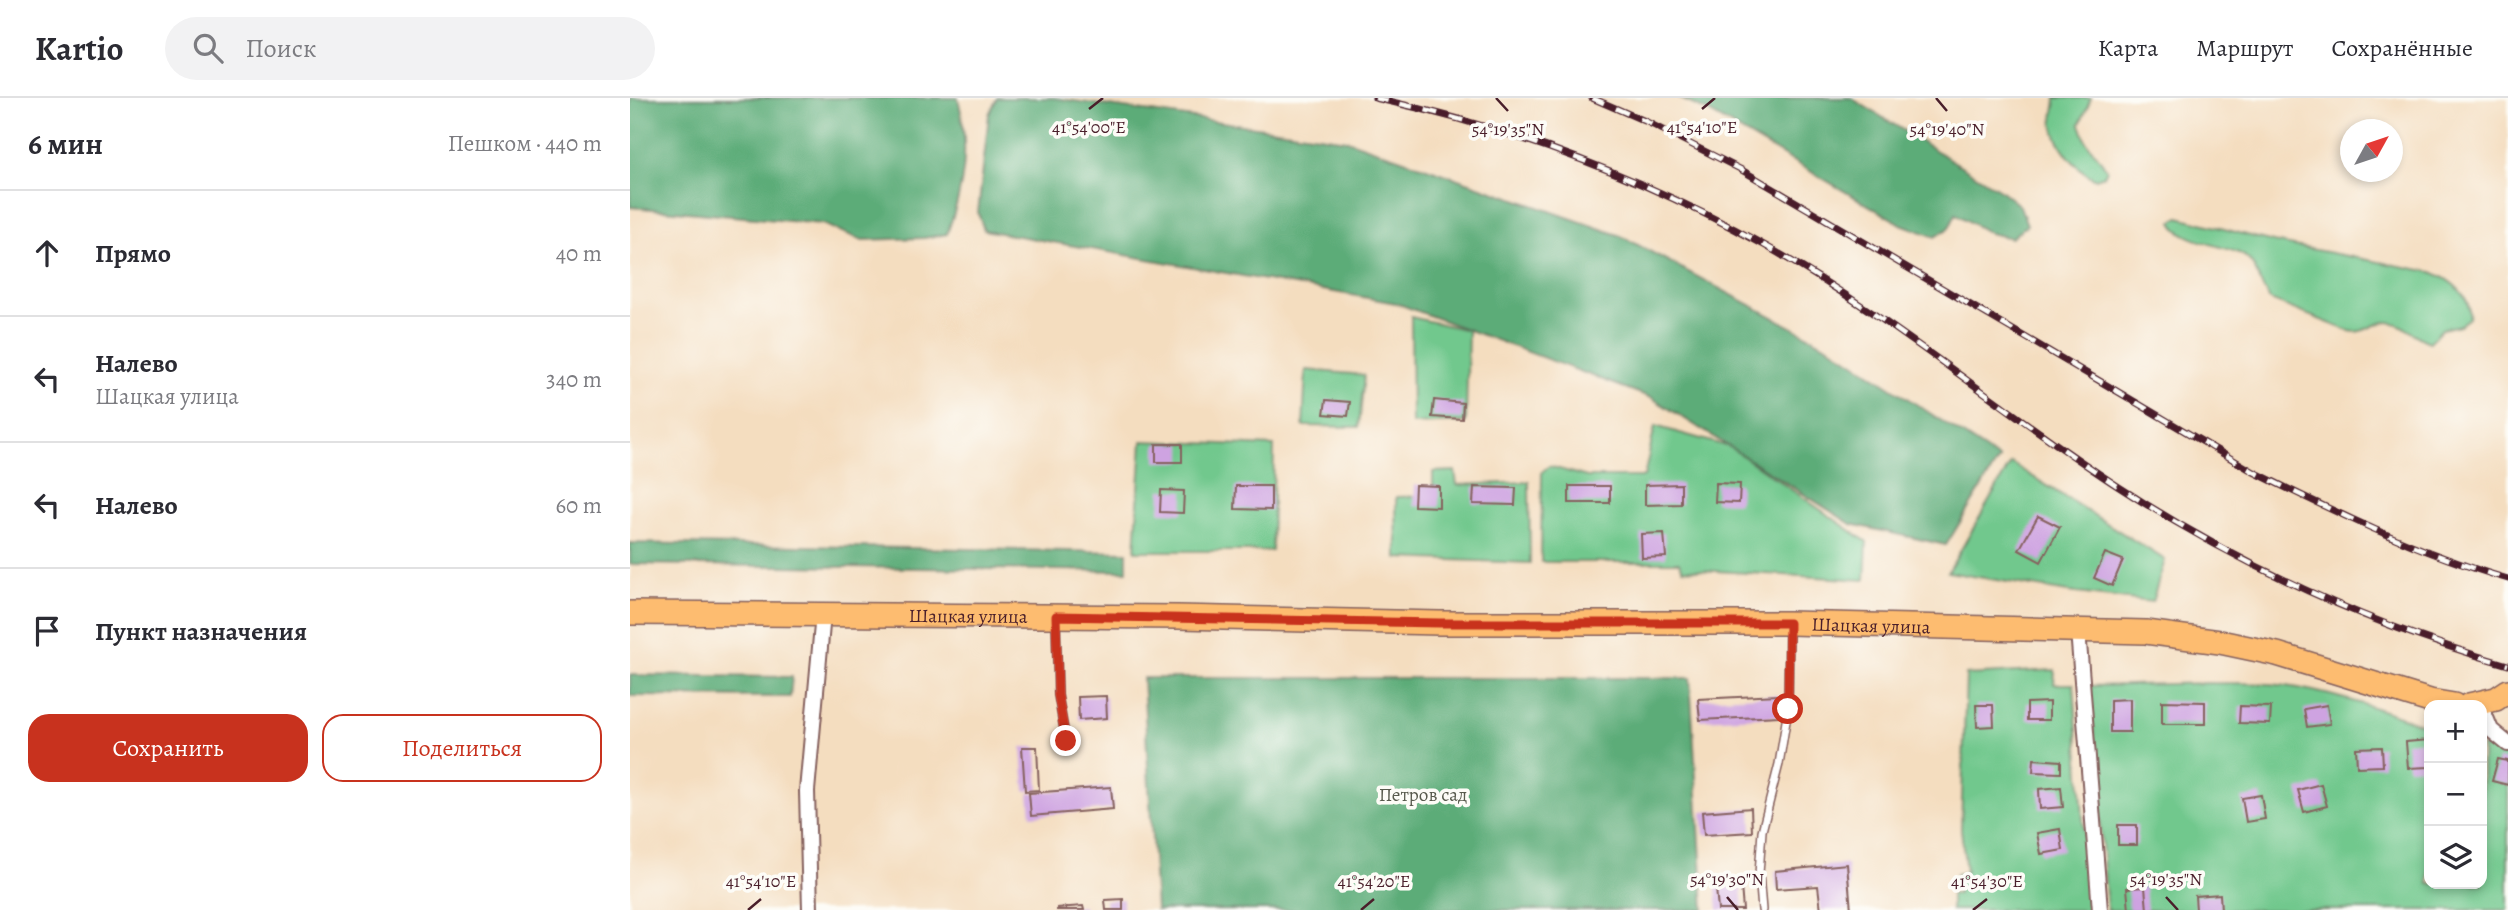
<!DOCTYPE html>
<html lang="ru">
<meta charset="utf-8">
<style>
:root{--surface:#fff;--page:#f2f2f3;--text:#2b2b33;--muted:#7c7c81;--line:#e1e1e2;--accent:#c8321e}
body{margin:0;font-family:Alegreya,serif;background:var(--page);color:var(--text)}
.controls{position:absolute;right:21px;bottom:21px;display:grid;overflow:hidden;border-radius:14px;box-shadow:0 4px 10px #0003}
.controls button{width:63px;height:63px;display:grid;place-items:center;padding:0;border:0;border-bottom:2px solid var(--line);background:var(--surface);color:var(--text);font:35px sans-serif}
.compass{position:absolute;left:1710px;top:21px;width:63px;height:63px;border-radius:50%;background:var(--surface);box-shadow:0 4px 10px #0003;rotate:50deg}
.stop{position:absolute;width:21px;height:21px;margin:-16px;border:5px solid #c8321e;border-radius:50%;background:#fff}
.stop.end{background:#c8321e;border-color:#fff;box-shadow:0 2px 7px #0008}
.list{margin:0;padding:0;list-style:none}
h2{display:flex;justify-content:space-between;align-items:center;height:91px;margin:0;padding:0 28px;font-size:30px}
h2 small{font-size:23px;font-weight:400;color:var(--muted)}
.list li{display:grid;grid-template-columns:46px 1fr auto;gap:21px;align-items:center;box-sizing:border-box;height:126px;padding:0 28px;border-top:2px solid var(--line)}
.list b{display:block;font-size:26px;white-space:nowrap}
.list p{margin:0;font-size:23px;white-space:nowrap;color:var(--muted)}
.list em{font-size:23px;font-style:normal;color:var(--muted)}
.actions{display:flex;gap:14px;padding:21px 28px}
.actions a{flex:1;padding:16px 0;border:2px solid var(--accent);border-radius:21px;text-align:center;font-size:24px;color:var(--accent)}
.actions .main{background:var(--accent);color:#fff}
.icon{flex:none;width:38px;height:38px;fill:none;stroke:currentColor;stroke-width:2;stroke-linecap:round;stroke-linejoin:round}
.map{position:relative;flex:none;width:1878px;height:812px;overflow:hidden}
header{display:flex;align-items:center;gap:42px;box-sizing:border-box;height:98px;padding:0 35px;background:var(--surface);border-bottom:2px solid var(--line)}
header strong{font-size:33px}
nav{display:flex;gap:38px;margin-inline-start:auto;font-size:24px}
.search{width:490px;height:63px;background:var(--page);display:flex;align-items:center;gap:18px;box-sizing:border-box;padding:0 24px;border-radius:38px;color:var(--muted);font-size:26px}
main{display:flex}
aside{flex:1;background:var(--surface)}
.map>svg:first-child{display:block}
</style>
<header>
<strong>Kartio</strong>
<div class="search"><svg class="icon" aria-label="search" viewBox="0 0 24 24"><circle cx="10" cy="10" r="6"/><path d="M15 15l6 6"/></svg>Поиск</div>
<nav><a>Карта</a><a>Маршрут</a><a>Сохранённые</a></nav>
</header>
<main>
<aside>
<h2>6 мин<small>Пешком · 440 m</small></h2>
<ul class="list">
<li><svg class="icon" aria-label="ahead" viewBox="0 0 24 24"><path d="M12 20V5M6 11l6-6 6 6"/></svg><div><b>Прямо</b></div><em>40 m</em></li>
<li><svg class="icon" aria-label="left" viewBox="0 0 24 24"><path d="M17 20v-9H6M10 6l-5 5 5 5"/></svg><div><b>Налево</b><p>Шацкая улица</p></div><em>340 m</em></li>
<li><svg class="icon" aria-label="left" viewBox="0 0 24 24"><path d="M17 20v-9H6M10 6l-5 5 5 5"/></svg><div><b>Налево</b></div><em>60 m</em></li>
<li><svg class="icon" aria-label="arrive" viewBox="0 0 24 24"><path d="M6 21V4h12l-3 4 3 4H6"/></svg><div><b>Пункт назначения</b></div></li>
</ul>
<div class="actions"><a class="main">Сохранить</a><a>Поделиться</a></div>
</aside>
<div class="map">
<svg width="1878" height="812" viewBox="0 0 1878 812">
<rect width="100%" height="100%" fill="#fdfcf7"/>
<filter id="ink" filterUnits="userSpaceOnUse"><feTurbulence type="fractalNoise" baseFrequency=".0143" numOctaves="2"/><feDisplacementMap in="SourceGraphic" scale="14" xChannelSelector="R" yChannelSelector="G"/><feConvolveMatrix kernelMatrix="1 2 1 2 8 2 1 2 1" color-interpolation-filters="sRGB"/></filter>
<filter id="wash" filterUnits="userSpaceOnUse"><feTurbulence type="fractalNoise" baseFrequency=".00686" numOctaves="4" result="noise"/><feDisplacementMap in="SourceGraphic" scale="28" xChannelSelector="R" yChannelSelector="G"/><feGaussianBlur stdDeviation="1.57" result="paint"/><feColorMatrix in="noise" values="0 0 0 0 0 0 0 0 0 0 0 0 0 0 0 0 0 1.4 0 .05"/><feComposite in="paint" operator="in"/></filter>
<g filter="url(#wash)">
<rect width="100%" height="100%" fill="#f4ddbf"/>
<!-- green -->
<g fill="#71c88d" stroke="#5e745c" stroke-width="2">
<path d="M1426 0H1461L1450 26 1456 43 1477 71 1474 78 1466 81C1446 72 1424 45 1423 23 1423 16 1426 8 1426 0Z"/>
<path d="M1549 119 1643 144 1802 174C1821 182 1842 197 1839 220L1830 227 1812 231 1800 244C1785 240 1775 225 1758 224 1744 223 1735 237 1719 233L1640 202C1628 189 1629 165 1611 156 1593 147 1550 143 1542 124Z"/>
<path d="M781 219 838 232 836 324 782 326Z"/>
<path d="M676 272 734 277 729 329 673 328Z"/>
<path d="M1025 328 1100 349 1237 444 1235 482 1053 471 1049 464H911L912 374 919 368 957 379H1014Z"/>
<path d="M512 343 644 348 642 453H505Z"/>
<path d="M1381 365 1535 462 1522 504 1438 494 1318 474Z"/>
<path d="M825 373 827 387 899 384 900 465 767 460 766 399 803 398V374Z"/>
<path d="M1425 572 1424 586H1444L1459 812H1321V796H1328L1326 776 1336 774 1331 731 1336 577Z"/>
<path d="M1580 585C1602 586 1627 584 1650 587 1700 594 1752 611 1799 629V786H1852V648L1878 656V812H1477L1460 588Z"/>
</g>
<!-- forest -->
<g fill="#5cac78" stroke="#536652" stroke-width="2">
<path d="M0 0H328C340 49 334 90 317 136L294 140 232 142 192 126 0 109Z"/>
<path d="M367 0H424L717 42 991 138 1203 251 1369 361 1316 447 1221 426 1022 300 766 205 354 132 348 115 359 16Z"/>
<path d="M1049 0H1221L1370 92 1390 108 1397 127 1381 140 1359 135 1326 116 1319 130 1305 139 1271 126 1075 12Z"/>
<path d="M0 445 497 454V473L0 466Z"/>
<path d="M0 577 162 579 160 599 0 598Z"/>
<path d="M513 580H1060L1074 812H526Z"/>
</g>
<g id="blocks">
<!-- building -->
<g fill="#cea3e1">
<path d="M696 302 720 304 718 318 694 316Z"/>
<path d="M804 302 833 305 832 321 802 319Z"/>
<rect x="526" y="346" width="26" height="18"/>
<path d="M1086 385 1110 386 1109 405 1085 404Z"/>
<path d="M1051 386V406L1015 407V387Z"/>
<path d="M785 387 809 388V409L784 408Z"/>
<path d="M606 388H641V412L605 411Z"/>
<rect x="939" y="388" width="41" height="17"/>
<path d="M844 389 886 390 885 407 843 406Z"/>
<path d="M531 392 554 393 553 415 530 414Z"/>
<path d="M1408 418 1430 429 1411 464 1389 452Z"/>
<path d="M1034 435 1036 459 1012 460 1011 436Z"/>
<path d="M1475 455 1493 462 1482 488 1464 480Z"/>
<path d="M1148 597 1149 618 1070 622 1068 601Z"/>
<path d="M476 598 477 620 449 622 448 599Z"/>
<path d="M1500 601V634H1480V602Z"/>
<path d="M1532 603 1575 604V626H1532Z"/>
<path d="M1419 604V622H1397V605Z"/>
<path d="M1346 607H1363L1364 628 1347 629Z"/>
<path d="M1697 607 1700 626 1677 629 1674 611Z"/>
<path d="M1610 608 1641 609 1640 626 1609 625Z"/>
<path d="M1799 642V669L1778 670 1776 644Z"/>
<path d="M392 649H407L409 692 395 693Z"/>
<path d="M1752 649 1753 668 1727 669 1726 650Z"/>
<path d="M1404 661 1431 663V675L1403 674Z"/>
<path d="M1868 661 1878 663V687L1862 683Z"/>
<path d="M1691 686 1697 708 1674 714 1668 692Z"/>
<path d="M481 689 483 711 401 718 399 695Z"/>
<path d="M1431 689 1433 709 1410 711 1409 691Z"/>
<path d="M1631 697 1635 721 1616 724 1612 700Z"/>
<path d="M1121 710 1122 734 1074 737 1072 714Z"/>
<rect x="1488" y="727" width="19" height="20"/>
<path d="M1430 731 1433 752 1411 756 1407 735Z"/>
<path d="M1217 766 1221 812H1191L1188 788 1146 791 1145 773Z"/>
<path d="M1111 788 1113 812H1088L1086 790Z"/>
<path d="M1515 789 1517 812H1499L1497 790Z"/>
<path d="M1590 796 1591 812H1566L1565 798Z"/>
<path d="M493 801V812H476L475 802Z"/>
<path d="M453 808 454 812H427V810Z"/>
</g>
</g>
</g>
<g filter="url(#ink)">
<use href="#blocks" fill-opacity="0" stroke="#86625f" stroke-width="2"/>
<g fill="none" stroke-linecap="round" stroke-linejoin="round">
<defs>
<g id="lane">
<path d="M426 522 428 597 436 643"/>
<path d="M1132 812 1129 776 1132 733 1149 666 1158 611 1159 529"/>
</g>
<g id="street">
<path d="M1448 532 1470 812"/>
<path d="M1852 610 1861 632 1878 646"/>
<path d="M180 812 177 693 193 516"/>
</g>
<g id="primary">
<path id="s1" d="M0 515 548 519 809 525H1159L1516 534 1590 544 1647 556 1800 603 1824 607"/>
<path d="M1839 607 1866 601 1878 593"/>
</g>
</defs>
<!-- lane casing -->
<use href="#lane" stroke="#86625f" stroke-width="10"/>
<!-- street casing -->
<use href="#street" stroke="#86625f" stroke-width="18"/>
<!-- primary casing -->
<use href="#primary" stroke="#86625f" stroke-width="26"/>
<!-- lane -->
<use href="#lane" stroke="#fff" stroke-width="7"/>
<!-- street -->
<use href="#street" stroke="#fff" stroke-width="14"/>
<!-- primary -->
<use href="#primary" stroke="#fdbc70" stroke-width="23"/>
<defs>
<g id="rail">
<path d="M745 0C881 30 1012 79 1134 147 1259 217 1369 311 1489 389 1609 467 1740 527 1878 567"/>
<path d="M962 0 1015 23 1110 71 1624 374C1707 415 1789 455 1878 481"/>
</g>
</defs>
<!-- rail casing -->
<use href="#rail" stroke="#4a1f2b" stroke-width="7"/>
<!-- rail -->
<use href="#rail" stroke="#fdfcf7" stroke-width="4.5" stroke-dasharray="13" stroke-linecap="butt"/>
</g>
</g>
<g fill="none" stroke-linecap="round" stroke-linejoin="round" filter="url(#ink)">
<!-- route -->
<path stroke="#c8321e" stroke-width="9" d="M436 643 428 597 426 518 809 525H1159L1158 611"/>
</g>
<!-- ticks -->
<path fill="none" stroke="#4a1f2b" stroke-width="2.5" d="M866 0 878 13M1306 0 1317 13M459 11 473 0M1072 11 1085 0M1097 799 1108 812M1536 799 1548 812M118 812 131 801M731 812 744 801M1343 812 1357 801"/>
<g text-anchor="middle" stroke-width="7" stroke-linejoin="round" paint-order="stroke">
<!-- street labels -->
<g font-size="19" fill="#4a1f2b" stroke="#fdfcf7">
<text dy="7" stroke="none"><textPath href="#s1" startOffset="338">Шацкая улица</textPath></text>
<text dy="7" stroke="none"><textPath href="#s1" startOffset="1241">Шацкая улица</textPath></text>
</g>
<!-- park labels -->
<g font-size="19" fill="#585a4d" stroke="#fdfcf7">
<text x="793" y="703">Петров сад</text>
</g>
</g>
<g font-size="18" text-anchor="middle" fill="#4a1f2b" stroke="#fdfcf7" stroke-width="7" stroke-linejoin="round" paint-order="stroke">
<text x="459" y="35">41°54'00"E</text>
<text x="1072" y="35">41°54'10"E</text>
<text x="878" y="37">54°19'35"N</text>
<text x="1317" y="37">54°19'40"N</text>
<text x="1097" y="787">54°19'30"N</text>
<text x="1536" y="787">54°19'35"N</text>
<text x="131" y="789">41°54'10"E</text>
<text x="744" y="789">41°54'20"E</text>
<text x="1357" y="789">41°54'30"E</text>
</g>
</svg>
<div class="controls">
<button>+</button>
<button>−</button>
<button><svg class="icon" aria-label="layers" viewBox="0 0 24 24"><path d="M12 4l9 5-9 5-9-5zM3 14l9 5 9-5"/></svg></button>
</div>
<svg class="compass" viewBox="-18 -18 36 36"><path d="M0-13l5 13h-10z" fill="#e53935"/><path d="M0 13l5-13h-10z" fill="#7c7c81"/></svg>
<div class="stop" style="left:1158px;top:611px"></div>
<div class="stop end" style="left:436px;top:643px"></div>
</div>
</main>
